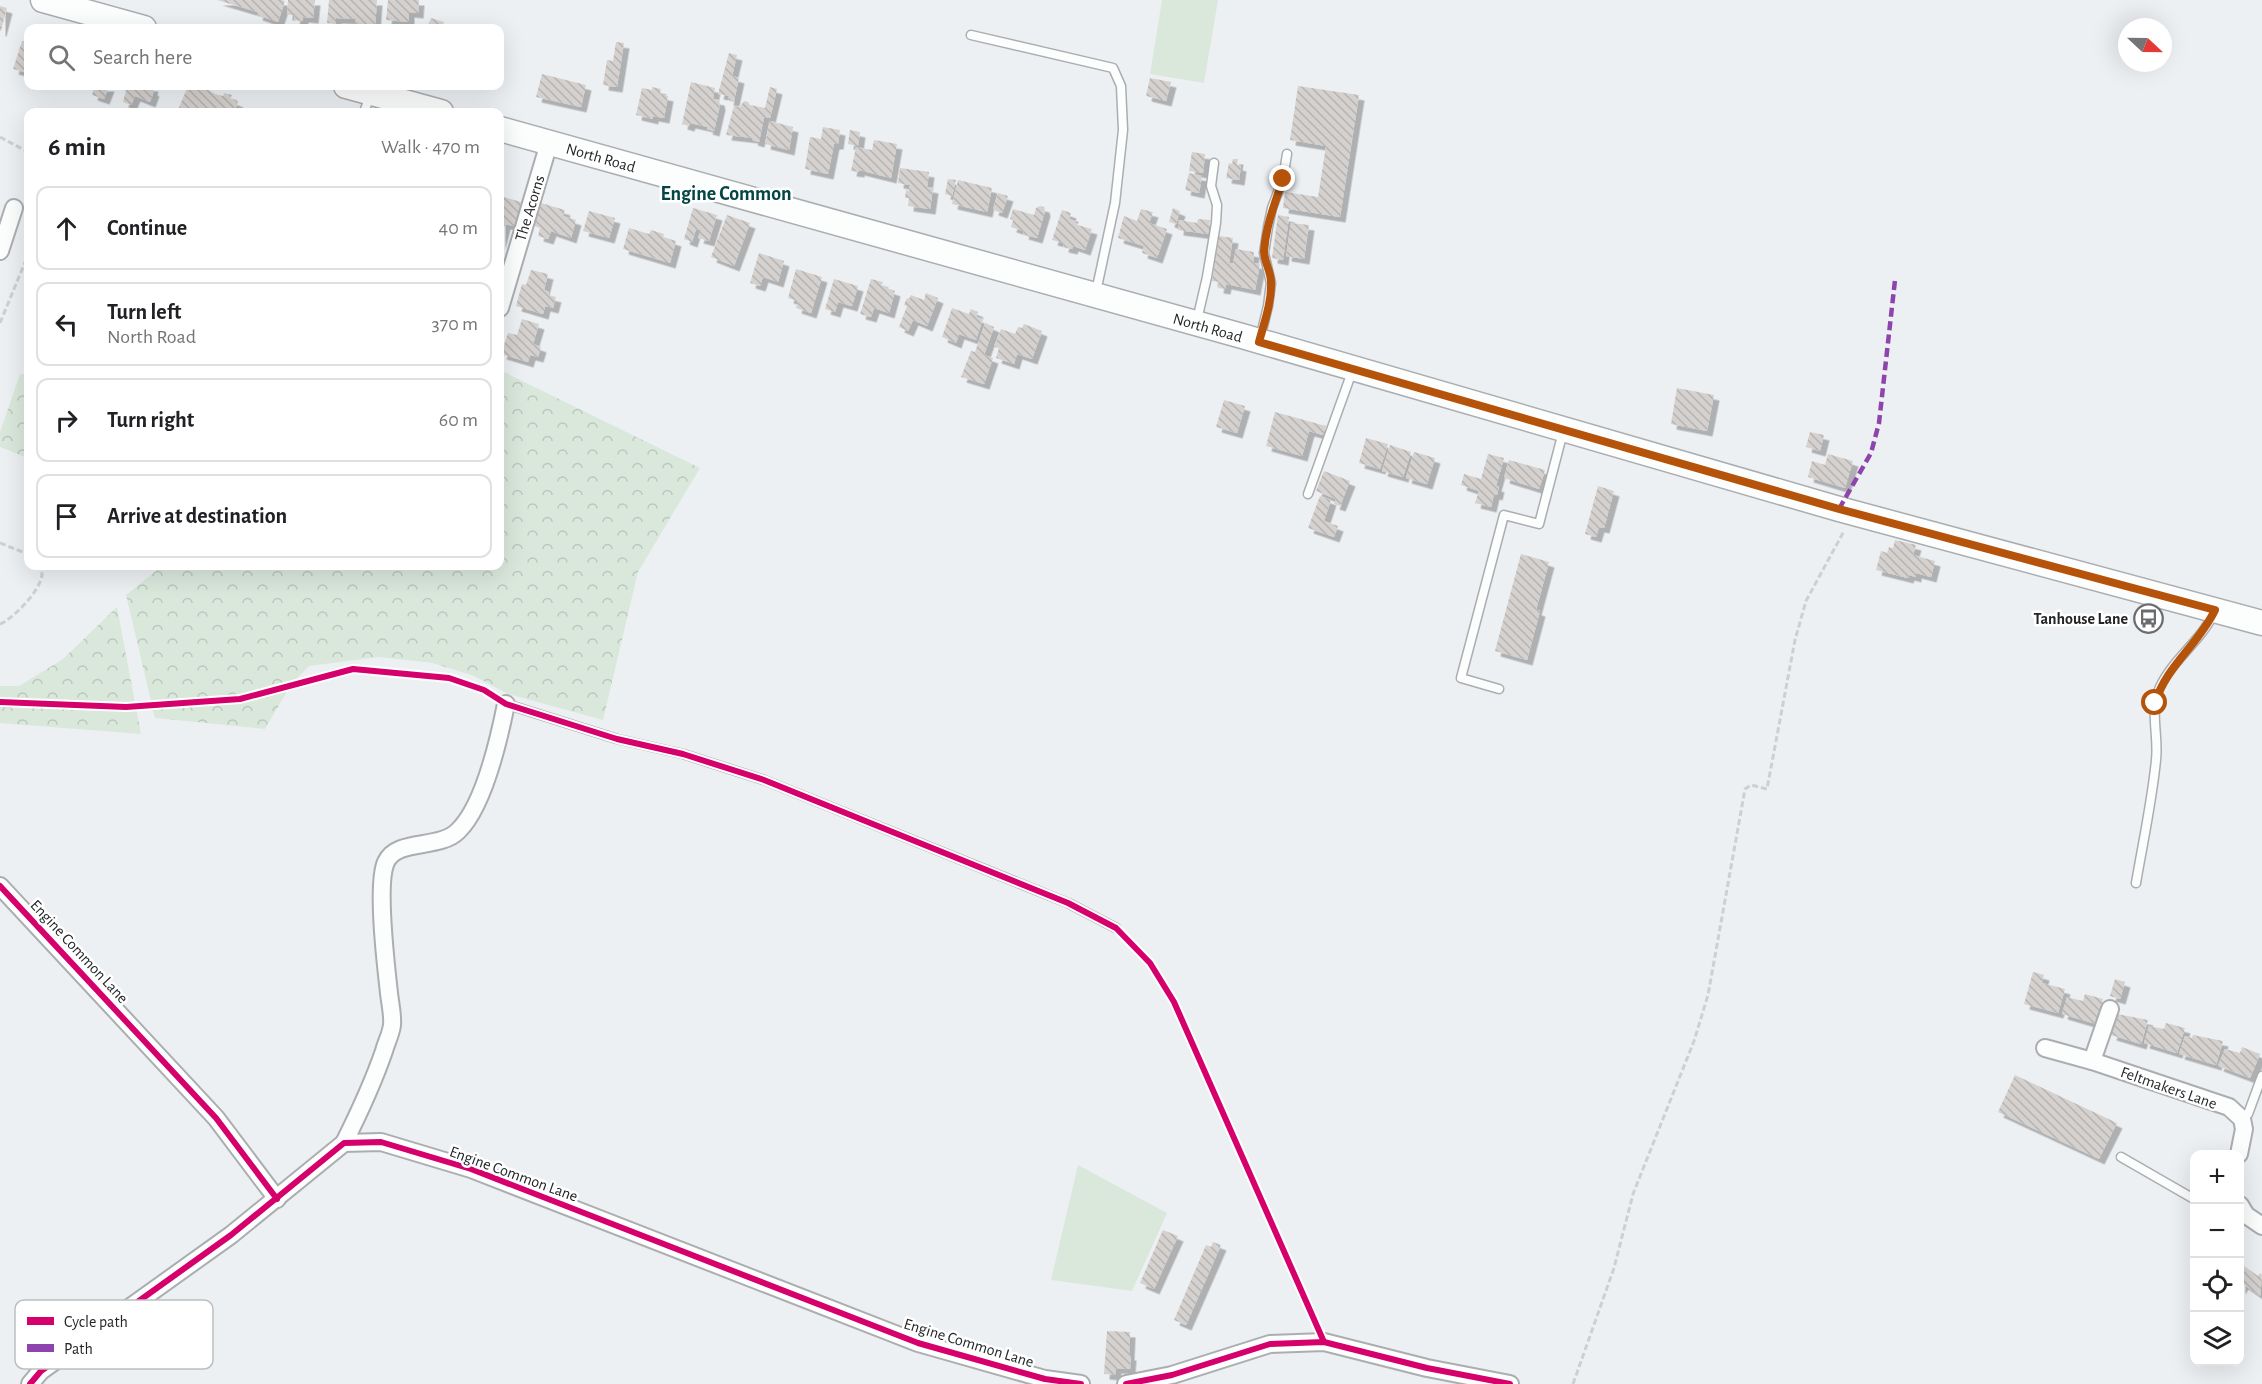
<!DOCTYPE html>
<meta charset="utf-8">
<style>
:root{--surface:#fff;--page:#f6f6f6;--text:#202124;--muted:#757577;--line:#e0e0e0}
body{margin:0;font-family:"Alegreya Sans",sans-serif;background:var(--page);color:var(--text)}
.controls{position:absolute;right:18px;bottom:18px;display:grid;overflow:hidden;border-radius:12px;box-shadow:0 6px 24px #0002}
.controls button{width:54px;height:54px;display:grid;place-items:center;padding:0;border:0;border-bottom:2px solid var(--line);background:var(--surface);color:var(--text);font:30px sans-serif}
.compass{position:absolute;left:2118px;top:18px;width:54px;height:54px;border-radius:50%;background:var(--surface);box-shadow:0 6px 24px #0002;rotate:112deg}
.stop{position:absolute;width:18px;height:18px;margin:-14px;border:4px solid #b45309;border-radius:50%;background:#fff}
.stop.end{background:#b45309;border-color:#fff;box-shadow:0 2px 6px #0008}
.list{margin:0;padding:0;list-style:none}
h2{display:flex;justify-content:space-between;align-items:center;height:78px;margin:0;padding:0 24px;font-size:26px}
h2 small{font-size:20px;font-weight:400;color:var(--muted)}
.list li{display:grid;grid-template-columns:39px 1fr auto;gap:18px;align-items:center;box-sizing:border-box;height:84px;margin:0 12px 12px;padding:0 12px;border:2px solid var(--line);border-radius:12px}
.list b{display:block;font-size:22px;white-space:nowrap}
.list p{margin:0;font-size:20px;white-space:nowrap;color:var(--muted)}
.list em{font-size:20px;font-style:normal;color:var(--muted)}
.icon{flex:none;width:33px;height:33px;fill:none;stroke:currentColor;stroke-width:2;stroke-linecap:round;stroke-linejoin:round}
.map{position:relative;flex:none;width:2262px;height:1384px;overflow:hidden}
.search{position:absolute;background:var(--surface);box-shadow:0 6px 24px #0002;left:24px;top:24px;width:480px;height:66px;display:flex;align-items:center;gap:15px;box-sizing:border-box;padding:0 21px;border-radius:12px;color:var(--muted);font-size:22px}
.panel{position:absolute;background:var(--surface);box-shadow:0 6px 24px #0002;left:24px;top:108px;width:480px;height:462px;border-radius:12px}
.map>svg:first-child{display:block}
</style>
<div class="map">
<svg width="2262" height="1384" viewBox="0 0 2262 1384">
<defs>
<pattern id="forest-crowns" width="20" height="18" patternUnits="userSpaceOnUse" patternTransform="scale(1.5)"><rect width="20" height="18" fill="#dae8dc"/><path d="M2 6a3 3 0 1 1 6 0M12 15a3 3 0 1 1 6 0" fill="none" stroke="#bbc7bd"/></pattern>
<pattern id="building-back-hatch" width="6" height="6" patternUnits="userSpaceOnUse" patternTransform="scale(1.5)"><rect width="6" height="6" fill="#d5d1cf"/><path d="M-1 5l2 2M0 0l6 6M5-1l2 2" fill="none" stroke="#b7b3b2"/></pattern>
<filter id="shadow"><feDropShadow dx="5.5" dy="5.5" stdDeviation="0" flood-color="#0004"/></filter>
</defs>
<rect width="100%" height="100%" fill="#edf0f3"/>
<!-- forest -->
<g fill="url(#forest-crowns)">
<path d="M500 370 700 468 638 572 603 720 508 694 474 676 433 663 378 657 309 666 291 685 265 729 155 718 126 595 162 566H500Z"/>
<path d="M20 374H28V458L0 447V432Z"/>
<path d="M117 607 141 734 0 723V686H19L63 659Z"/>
</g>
<!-- pitch -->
<g fill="#dae8dc">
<path d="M1162 0H1218L1204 83 1150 74Z"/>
<path d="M1078 1165 1167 1213 1132 1291 1051 1280Z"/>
</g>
<!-- building -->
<g fill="url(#building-back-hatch)" filter="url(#shadow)">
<path d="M217 0H282L285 1 278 22 257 15 258 12Z"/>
<path d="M288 0H315L313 18 303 17V21L294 20 295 15H287Z"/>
<path d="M329 0H377L375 27 355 25 356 19 336 18V24L327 23Z"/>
<path d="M388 0H419L418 13 409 12V22L386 20Z"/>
<path d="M0 6 7 8 1 31H0Z"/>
<path d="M431 18 444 22 442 28H427Z"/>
<path d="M22 41 28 43V85L25 80 28 73 13 69Z"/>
<path d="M616 42 624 43 617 87 603 85 607 60 613 61Z"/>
<path d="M729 53 737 55 732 76 739 78 734 101 728 100 729 96 718 94Z"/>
<path d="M542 74 586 85 581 107 536 97Z"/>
<path d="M1150 78 1171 82 1166 101 1146 96Z"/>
<path d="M691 82 715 88 713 99 719 100 720 105 714 131 707 129 708 127 690 123 689 126 682 124Z"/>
<path d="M89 86H109L104 99 92 95 94 88Z"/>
<path d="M127 86H153L152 90 154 91 150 102 135 96 131 105 123 102Z"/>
<path d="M188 86 200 88 202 86 215 94 223 96 224 93 232 95 230 99 238 102 234 112H177Z"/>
<path d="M1298 86 1359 95 1340 217 1283 208 1285 192 1318 197 1326 146 1290 140Z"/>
<path d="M652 87 661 89 660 94 668 96 664 118 653 116V119L636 115 642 88 652 90Z"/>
<path d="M770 87 777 89 770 118 764 117 759 142 752 140 753 138 726 135 734 106 740 107 744 101 748 102 750 105 765 108Z"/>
<path d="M770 121 793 127 789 150 765 144Z"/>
<path d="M823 127 840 130 838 144H834L828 174 805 169 810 137 821 139Z"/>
<path d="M850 130 860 132 858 146 848 144Z"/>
<path d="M874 140 897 144 891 178 859 170V172L851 171 856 147 872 150Z"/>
<path d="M1192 152 1205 154 1203 173 1189 171Z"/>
<path d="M1233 159H1238L1237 165 1241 166 1239 180 1226 178 1229 163 1232 164Z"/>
<path d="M900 168 929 172 927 187 933 188 930 209 908 206 909 198H905L906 190 909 191 910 185 898 183Z"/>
<path d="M1189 173 1202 176 1199 193 1185 190Z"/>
<path d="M948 179 956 180 952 196 945 194Z"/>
<path d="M958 180 992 188 987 212 952 204Z"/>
<path d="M998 193 1008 196 1002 213 993 210Z"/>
<path d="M500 196 521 202 514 226 505 224 500 244Z"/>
<path d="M541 203 565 210 563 216 576 220 571 238 551 231 548 239 538 236 540 228 534 226Z"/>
<path d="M1040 206 1044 207 1045 211 1037 238 1023 234 1024 231 1011 227 1013 220 1010 219 1013 209 1034 215 1036 208Z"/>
<path d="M693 208 717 215 709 241 698 238 701 230 696 229 692 242 684 239Z"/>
<path d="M1173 208 1180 211 1176 224 1169 222Z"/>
<path d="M1141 209 1153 212 1149 223 1167 229 1157 258 1142 253 1144 246 1118 238 1124 216 1137 221Z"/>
<path d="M1062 210 1071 213 1069 219 1079 222 1077 225 1092 229 1085 250 1073 246 1072 249 1063 247 1064 243 1052 240Z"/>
<path d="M589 211 615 218 609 238 583 231Z"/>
<path d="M727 215 750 223 734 266 711 257Z"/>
<path d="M1278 215 1289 217 1283 260 1272 258Z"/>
<path d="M1198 219 1210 220 1208 234 1178 230 1179 220 1197 223Z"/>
<path d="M1291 223 1309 225 1304 259 1286 256Z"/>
<path d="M629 228 649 234 651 230 664 234 663 237 676 241 670 263 623 249Z"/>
<path d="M1219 236 1233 238 1229 263H1233L1236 249 1254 252 1253 263 1260 264 1255 290 1226 284 1225 289 1218 288 1219 282 1212 281Z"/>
<path d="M759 253 784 261 778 282 763 277 760 286 750 283Z"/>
<path d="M796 269 822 277 811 313 796 308 798 301 788 298Z"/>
<path d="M531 270 548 274 544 290 549 292 548 295 556 297 553 308 545 306 543 314 516 306 522 284 526 285Z"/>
<path d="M834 279 858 286 852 306 838 302 835 312 825 309Z"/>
<path d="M871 279 883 282 881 286 895 291 889 313 874 308 871 317 860 314Z"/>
<path d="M926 293 938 298 927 326 913 320 908 331 899 327 907 306 904 305 907 298 909 299 911 295 924 300Z"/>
<path d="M952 308 969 314 971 309 978 312 976 317 983 319 976 340 959 334 956 343 942 337Z"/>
<path d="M522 319 539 324 533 344 541 347 538 357 530 355 528 362 501 354 508 333 517 335Z"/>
<path d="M985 323 994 327 984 355 993 358 984 384 961 377 971 351 975 352Z"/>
<path d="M1024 324 1042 331 1032 359 1017 354 1014 364 996 358 999 348 994 347 1001 329 1015 334 1018 327 1022 328Z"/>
<path d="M1677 388 1714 395 1707 431 1671 424Z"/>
<path d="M1224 400 1245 406 1237 433 1216 427Z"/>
<path d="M1275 412 1326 426 1323 435 1309 431 1302 456 1266 446Z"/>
<path d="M1810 432 1824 435 1820 451 1806 447Z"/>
<path d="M1366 438 1388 444 1380 469 1359 463Z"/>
<path d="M1390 445 1411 452 1403 477 1382 471Z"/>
<path d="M1414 452 1435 458 1427 484 1406 478Z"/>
<path d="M1488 454 1504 458 1496 486 1499 487 1497 495 1494 494 1491 507 1475 503 1479 491 1461 485 1464 474 1481 479Z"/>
<path d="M1828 454 1853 461 1845 488 1808 477 1812 461 1825 465Z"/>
<path d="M1509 460 1545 470 1539 489 1504 478Z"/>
<path d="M1324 471 1350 481 1340 506 1334 504 1336 499 1316 491Z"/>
<path d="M1598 486 1614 491 1604 528 1599 527 1596 537 1585 534Z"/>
<path d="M1320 496 1331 500 1324 521 1338 526 1334 537 1308 528Z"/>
<path d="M1895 540 1916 545 1913 555 1935 561 1931 577 1916 573V577L1909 575 1908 578 1876 570 1881 551 1887 553 1889 547 1893 548Z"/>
<path d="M1521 554 1549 562 1536 610 1540 611 1527 660 1495 651Z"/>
<path d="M2033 972 2044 975 2042 983 2065 989 2058 1013 2024 1004Z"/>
<path d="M2115 979 2125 982 2120 999 2110 996Z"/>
<path d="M2085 994 2103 999 2096 1024 2062 1014 2067 997 2083 1001Z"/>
<path d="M2117 1014 2148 1020 2141 1044 2111 1035Z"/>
<path d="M2166 1023 2185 1028 2177 1053 2144 1043 2149 1026 2164 1029Z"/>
<path d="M2193 1035 2223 1041 2216 1065 2179 1054 2185 1036 2192 1038Z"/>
<path d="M2242 1047 2260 1054 2250 1078 2218 1066 2225 1049 2240 1053Z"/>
<path d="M2015 1075 2117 1123 2099 1159 1998 1112Z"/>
<path d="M1163 1230 1178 1236 1154 1289 1140 1283Z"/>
<path d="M1213 1242 1221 1245 1186 1325 1174 1320 1206 1245 1211 1247Z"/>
<path d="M2240 1263 2258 1276 2260 1273 2262 1275 2260 1296 2243 1284 2240 1289Z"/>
<path d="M1107 1331 1130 1332 1129 1355H1131L1130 1369 1116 1368 1115 1375 1104 1374Z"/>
</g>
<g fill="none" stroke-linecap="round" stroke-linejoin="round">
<defs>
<g id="lane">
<path d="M971 35 1113 68 1121 86 1123 130 1115 203 1096 292"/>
<path d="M364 112 370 96"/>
<path d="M1197 320 1207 277 1216 223 1217 205 1211 186 1214 163"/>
<path d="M1260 339 1268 306 1271 283 1264 253 1268 227 1272 208 1283 179 1287 154"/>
<path d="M1308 494 1353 369"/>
<path d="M1499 689 1461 678 1504 515 1539 524 1563 432"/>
<path d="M506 704 617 739 683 754 764 780 1068 903 1116 928"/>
<path d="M2136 883C2143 842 2152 801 2156 760 2159 736 2149 710 2160 687 2173 659 2201 641 2214 613"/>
<path d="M2242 1119 2248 1114 2262 1076"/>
<path d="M2121 1157 2194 1199"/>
</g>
<g id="street">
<path d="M0 251 14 208"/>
<path d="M500 308 549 143"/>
<path d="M0 886 216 1118 277 1199"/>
<path d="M2045 1048 2092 1061 2229 1107 2242 1119 2244 1129 2239 1154"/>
<path d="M2092 1061 2110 1009"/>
<path d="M344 1143C359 1113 373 1083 384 1051 386 1043 391 1034 392 1025 393 1015 390 1003 389 993 386 966 376 884 386 862 397 838 439 850 458 831 484 806 499 739 506 704"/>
<path d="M2240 1205 2246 1215 2262 1226"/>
<path d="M30 1384 41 1371 231 1235 344 1143 381 1142 471 1169 918 1343 1045 1379 1081 1384"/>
<path d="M1126 1384 1172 1375 1270 1344 1324 1342 1427 1368 1510 1384"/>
</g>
<g id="secondary">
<path d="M43 0 144 28"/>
<path d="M346 86 441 112"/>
<path d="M500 129 1242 336 1839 509 2262 623"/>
</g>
</defs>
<!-- lane casing -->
<use href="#lane" stroke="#acadb0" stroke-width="11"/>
<!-- street casing -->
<use href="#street" stroke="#acadb0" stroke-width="20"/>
<!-- secondary casing -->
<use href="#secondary" stroke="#acadb0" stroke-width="27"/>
<!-- path -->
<g stroke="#cecfd1" stroke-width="3" stroke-dasharray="6 3" stroke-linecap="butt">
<path d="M0 137 28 152"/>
<path d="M0 323 28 255"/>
<path d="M0 543 28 554"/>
<path d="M0 624C14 618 40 591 42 575 42 572 41 569 40 566"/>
<path d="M1573 1384 1614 1268 1633 1194 1694 1041 1708 995 1745 789 1751 785 1767 789 1795 640 1806 601 1844 531"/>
</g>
<!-- lane -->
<use href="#lane" stroke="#fcfdfd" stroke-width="8"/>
<!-- street -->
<use href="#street" stroke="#fcfdfd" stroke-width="16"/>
<!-- secondary -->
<use href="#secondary" stroke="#fcfdfd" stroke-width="24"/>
<!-- quiet -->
<path stroke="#8e44ad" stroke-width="4.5" stroke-dasharray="9 4.5" stroke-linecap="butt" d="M1839 509 1871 453 1879 423 1895 280"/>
<defs>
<g id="cycleway">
<path d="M0 702 126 707 240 699 353 669 449 678 484 690 506 704 617 739 683 754 764 780 1068 903 1116 928 1150 963 1174 1002 1324 1342"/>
<path d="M0 886 216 1118 277 1199"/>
<path d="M30 1384 41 1371 231 1235 344 1143 381 1142 471 1169 918 1343 1045 1379 1081 1384"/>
<path d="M1126 1384 1172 1375 1270 1344 1324 1342 1427 1368 1510 1384"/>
</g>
</defs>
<!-- cycleway casing -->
<use href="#cycleway" stroke="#fff" stroke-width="10"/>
<!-- cycleway -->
<use href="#cycleway" stroke="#d6006c" stroke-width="6"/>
</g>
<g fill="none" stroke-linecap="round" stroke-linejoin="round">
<!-- route -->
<path stroke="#b45309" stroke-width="8" d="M1283 179C1275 203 1266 225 1264 251 1264 262 1271 271 1271 282 1272 302 1264 323 1259 342L1839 509 2215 610C2199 644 2166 666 2155 703"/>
</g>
<!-- icons -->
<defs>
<symbol id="bus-ring" viewBox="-11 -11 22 22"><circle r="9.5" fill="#fff" stroke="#6a6c6e" stroke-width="1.5"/><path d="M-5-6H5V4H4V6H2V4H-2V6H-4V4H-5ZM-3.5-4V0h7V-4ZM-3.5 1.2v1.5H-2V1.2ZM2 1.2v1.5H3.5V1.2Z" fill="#6a6c6e"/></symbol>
</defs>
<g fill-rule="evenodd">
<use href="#bus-ring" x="2132" y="602" width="33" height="33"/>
</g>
<g text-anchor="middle" stroke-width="5" stroke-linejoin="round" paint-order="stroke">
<!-- street labels -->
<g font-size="16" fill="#232527" stroke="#fff">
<text transform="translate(601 157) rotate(16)" y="6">North Road</text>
<text transform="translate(529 208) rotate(-73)" y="6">The Acorns</text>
<text transform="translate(1208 327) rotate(16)" y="6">North Road</text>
<text transform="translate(80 951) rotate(47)" y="6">Engine Common Lane</text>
<text transform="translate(2169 1087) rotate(19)" y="6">Feltmakers Lane</text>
<text transform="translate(514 1173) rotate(20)" y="6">Engine Common Lane</text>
<text transform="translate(969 1342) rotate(17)" y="6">Engine Common Lane</text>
</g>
<!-- poi labels -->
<g font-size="16" font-weight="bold" fill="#232527" stroke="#fff" text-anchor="end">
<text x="2128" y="624">Tanhouse Lane</text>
</g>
<!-- quarter labels -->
<g font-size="20" font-weight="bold" fill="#034643" stroke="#fff">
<text x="726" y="200">Engine Common</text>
</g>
</g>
<!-- legend -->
<rect x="15" y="1300" width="198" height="69" rx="9" fill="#fff" stroke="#bdbebe" stroke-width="1.5"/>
<rect x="27" y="1317" width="27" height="8" fill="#d6006c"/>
<rect x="27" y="1344" width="27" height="8" fill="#8e44ad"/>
<g font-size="16" fill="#232527">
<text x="64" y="1327">Cycle path</text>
<text x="64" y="1354">Path</text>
</g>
</svg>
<div class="controls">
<button>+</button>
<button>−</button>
<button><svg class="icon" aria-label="locate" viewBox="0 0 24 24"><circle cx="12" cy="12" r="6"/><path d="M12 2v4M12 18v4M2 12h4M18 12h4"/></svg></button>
<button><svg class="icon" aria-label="layers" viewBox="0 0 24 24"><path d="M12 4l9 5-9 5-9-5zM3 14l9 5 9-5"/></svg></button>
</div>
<svg class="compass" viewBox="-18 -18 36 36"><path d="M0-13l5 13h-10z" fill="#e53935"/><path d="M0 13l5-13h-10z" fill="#757577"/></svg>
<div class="stop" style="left:2155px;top:703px"></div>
<div class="stop end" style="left:1283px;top:179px"></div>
<div class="search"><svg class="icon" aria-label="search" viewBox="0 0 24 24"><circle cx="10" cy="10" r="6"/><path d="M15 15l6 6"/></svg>Search here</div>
<section class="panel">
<h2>6 min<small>Walk · 470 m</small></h2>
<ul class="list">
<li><svg class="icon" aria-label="ahead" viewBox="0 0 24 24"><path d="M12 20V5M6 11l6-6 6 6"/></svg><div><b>Continue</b></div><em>40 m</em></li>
<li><svg class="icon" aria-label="left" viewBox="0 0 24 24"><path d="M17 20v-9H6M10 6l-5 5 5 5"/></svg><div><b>Turn left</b><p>North Road</p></div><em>370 m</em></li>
<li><svg class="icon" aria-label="right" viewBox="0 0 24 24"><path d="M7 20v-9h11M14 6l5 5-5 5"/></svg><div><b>Turn right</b></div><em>60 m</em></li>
<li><svg class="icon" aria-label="arrive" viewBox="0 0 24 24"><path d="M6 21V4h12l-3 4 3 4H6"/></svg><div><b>Arrive at destination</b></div></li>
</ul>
</section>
</div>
